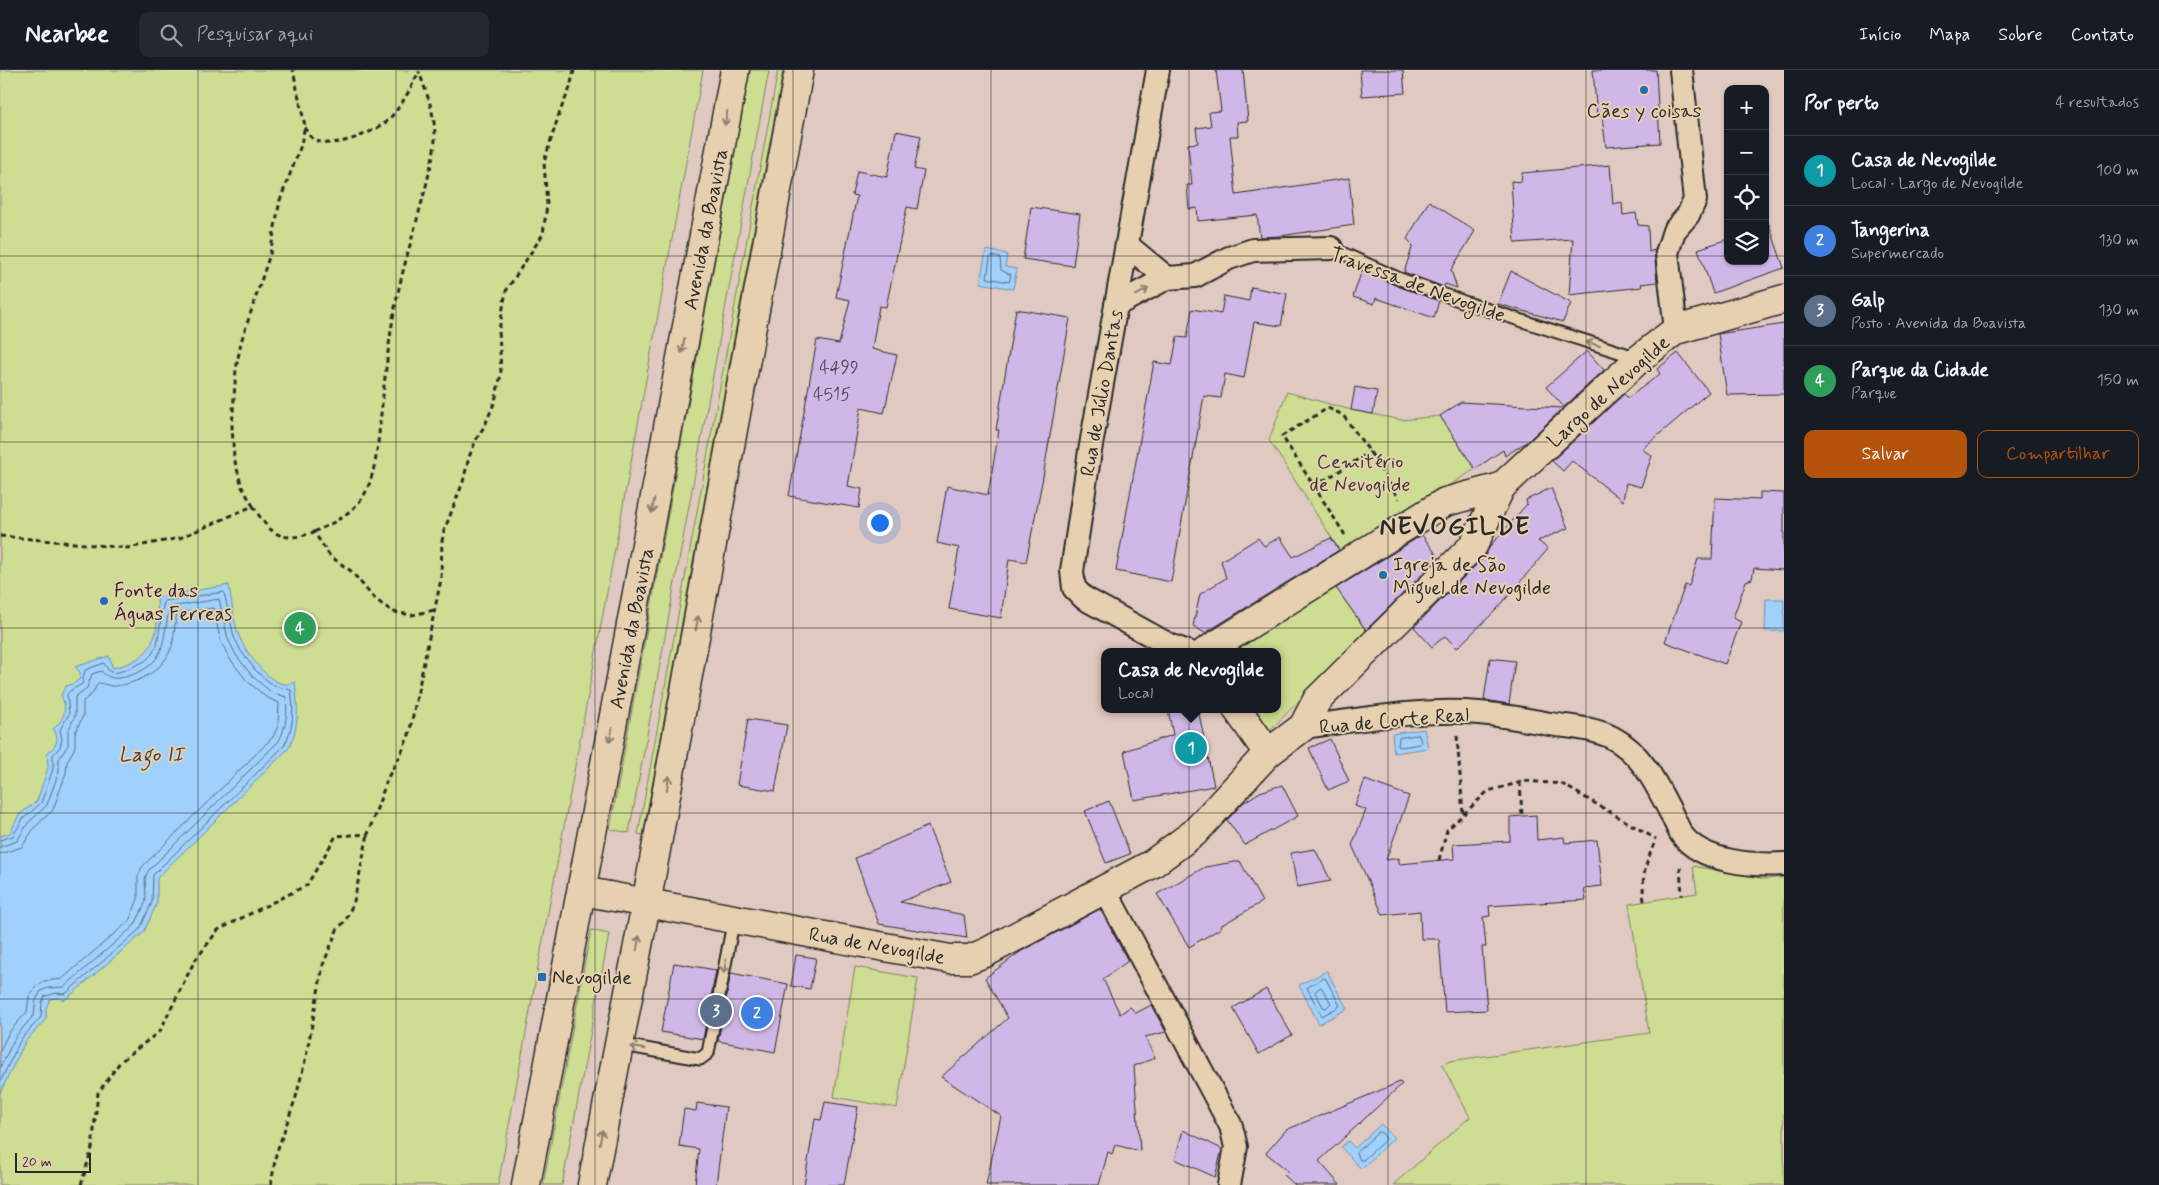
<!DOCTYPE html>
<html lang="pt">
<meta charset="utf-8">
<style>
:root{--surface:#171b24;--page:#242831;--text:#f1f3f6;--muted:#9ea1a6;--line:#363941;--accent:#b45309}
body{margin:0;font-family:Mynerve,sans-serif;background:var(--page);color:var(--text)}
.controls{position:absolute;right:15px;top:15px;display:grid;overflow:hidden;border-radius:10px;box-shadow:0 1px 4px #0004}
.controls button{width:45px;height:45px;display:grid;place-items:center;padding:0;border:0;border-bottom:1px solid var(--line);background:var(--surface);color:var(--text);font:25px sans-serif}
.scale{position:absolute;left:15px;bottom:12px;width:76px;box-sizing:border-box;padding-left:5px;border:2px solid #2b2b2b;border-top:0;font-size:14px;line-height:18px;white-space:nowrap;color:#2b2b2b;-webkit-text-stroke:4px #e7d0b0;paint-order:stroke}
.you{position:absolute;left:879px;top:452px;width:18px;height:18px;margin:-12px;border:4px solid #fff;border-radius:50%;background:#1a73e8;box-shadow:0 0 0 8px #1a73e833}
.badge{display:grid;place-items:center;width:32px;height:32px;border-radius:50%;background:var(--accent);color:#fff;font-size:16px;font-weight:700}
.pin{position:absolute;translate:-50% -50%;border:2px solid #fff;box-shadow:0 1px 5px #0006}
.popup{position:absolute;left:1101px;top:578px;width:180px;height:65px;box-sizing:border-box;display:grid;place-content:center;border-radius:10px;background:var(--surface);filter:drop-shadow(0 1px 4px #0005);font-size:16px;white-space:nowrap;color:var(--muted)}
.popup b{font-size:19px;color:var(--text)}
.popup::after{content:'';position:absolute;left:50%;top:100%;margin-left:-10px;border:10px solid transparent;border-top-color:var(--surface)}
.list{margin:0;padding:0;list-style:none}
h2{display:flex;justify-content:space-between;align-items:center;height:65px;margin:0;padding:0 20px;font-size:21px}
h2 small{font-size:16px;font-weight:400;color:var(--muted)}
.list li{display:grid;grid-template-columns:32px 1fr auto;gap:15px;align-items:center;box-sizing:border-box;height:70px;padding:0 20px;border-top:1px solid var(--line)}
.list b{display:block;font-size:19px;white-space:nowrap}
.list p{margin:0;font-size:16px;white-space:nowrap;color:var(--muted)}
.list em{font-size:16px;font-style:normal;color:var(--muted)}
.actions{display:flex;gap:10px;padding:15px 20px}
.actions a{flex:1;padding:11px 0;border:1px solid var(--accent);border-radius:10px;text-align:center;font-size:18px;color:var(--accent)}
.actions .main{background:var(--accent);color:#fff}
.icon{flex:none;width:28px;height:28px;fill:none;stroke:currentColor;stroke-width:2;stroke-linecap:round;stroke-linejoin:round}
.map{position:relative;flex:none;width:1784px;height:1115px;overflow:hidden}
header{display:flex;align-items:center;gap:30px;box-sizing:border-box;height:70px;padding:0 25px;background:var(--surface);border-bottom:1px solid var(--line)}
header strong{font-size:24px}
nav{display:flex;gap:28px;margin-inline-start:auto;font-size:18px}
.search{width:350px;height:45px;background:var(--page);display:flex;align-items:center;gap:12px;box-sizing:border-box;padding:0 18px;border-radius:10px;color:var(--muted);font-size:19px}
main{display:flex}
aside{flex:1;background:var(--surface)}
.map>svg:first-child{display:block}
</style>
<header>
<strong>Nearbee</strong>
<div class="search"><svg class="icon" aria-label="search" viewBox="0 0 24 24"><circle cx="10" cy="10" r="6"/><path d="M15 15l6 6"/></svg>Pesquisar aqui</div>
<nav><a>Início</a><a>Mapa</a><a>Sobre</a><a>Contato</a></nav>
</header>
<main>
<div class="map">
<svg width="1784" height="1115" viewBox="0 0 1784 1115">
<rect width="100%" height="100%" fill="#e0c9c1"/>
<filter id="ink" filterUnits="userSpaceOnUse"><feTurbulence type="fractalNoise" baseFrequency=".02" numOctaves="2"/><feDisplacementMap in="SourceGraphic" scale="10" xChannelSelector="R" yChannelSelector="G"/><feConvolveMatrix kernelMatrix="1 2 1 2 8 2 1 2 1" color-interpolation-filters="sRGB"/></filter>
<g filter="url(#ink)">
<!-- green -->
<g fill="#cddd91" stroke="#7c845e">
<path d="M0 0H703L498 1115H0Z"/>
<path d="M750 0H769L629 763 610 759Z"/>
<path d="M778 0H783L643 765 638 764Z"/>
<path d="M1287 322 1351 340 1402 350 1440 346 1475 399 1342 484 1269 370Z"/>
<path d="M1332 512 1367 562 1263 667 1243 639H1277V582H1221Z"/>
<path d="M1693 796 1766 809 1784 807V1115H1393L1470 1047 1442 995 1450 991 1649 963 1629 834 1697 823Z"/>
<path d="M591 860 609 864 562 1115H543Z"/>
<path d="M855 897 918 908 897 1038 834 1027Z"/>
</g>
<!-- water -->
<g fill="#a0d1fd" stroke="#718fa9">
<path d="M986 180 1007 184 1005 197 1017 199 1013 219 980 213Z"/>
<path d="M229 515C232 532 233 550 239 566 245 581 267 612 284 614 287 615 291 613 295 612 298 639 300 653 289 678L157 808V833L144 862 65 930 58 928 50 929 46 938V949L25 972 0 1023V766L10 763 19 745 37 731 48 698 47 682C57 677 60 668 53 659 64 650 68 639 61 625L66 616 73 614 80 609V602L75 597 109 586 113 598C155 588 159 567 157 527Z"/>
<path d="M1766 529H1784V561H1765Z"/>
<path d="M1424 659 1428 678 1394 683 1392 664Z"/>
<path d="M1327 901 1347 939 1319 954 1299 915Z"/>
<path d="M1381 1054 1394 1068 1361 1099 1341 1077 1348 1071 1355 1078Z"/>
</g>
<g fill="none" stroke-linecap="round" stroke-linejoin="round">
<!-- shore -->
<g stroke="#5a6d7f" stroke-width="1">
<path d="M992 186 1000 188 1001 200 1011 205 1009 212 987 208 990 188Z"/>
<path d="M1419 665 1421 672 1420 674 1401 677 1398 676 1399 668Z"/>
<path d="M0 770 13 766 23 749 41 733 53 699V685L60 677 62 669 60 660 69 644 67 624 70 621 82 614 85 600 104 593 109 601 114 603 126 600 145 591 152 584 157 575 164 531 224 522 234 567 241 581 256 601 274 616 291 620C294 641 294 657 284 676L153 805 152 832 140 859 65 924 57 923 45 926 42 932 41 947 21 969 0 1012"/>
<path d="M0 777 17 771 28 753 47 735 59 701V689L68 675V661L75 646V627L87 618 92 604 101 601C109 609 114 609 125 607 169 595 161 571 170 537L219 529 228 569 236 585 252 606 271 622 286 627C288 644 286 656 279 671L148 801 145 808 146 831 135 855 64 917 48 918 41 921 36 930 34 945 16 966 0 998"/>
<path d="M0 784 22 777 34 758 53 740 66 703 67 692 75 677V663L83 646V631L92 624 98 613C104 613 109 617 116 616 138 613 161 602 170 581 175 570 174 555 177 543L213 538 221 572 230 589 247 611 266 627 279 633 278 656 273 667 142 797 138 806V829L129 851 62 909 44 911 36 916 29 927 27 942 9 962 0 981"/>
<path d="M1323 908 1326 909 1340 936 1322 946 1307 918Z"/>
<path d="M1321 917 1331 933 1326 938 1323 937 1315 922Z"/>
<path d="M1379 1062 1382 1063 1386 1069 1363 1090H1360L1356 1083Z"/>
</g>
</g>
<!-- building -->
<g fill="#cfb8e8" stroke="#2b2b2b">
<path d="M1216 0H1243L1248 51 1237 52 1238 66H1230L1236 125 1349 108 1354 155 1280 166 1260 167 1257 145 1198 151 1197 138 1189 139 1187 115H1192L1188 74 1198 73 1196 58 1211 56 1209 42 1221 41Z"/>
<path d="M1360 0H1403L1405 23 1362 26Z"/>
<path d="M1593 0H1656L1660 73 1606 77 1602 46H1597Z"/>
<path d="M896 61 921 66 914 99 924 101 917 139 907 137 886 237 879 236 872 279 897 285 884 343 861 338 848 416 862 419 859 438 789 426 817 270 839 274 850 230 836 227 857 126 852 125 857 101 887 107Z"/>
<path d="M1610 95 1613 134 1622 132 1623 145 1636 143 1638 155 1648 156 1649 182 1654 180 1657 212 1641 214 1642 217 1569 225 1573 169 1515 173 1511 111 1521 112 1522 103Z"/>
<path d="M1429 131 1475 161 1451 200 1457 218 1445 214 1444 217 1404 202 1413 175 1407 169Z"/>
<path d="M1031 137 1080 144 1073 196 1023 189Z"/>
<path d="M1769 154 1784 198 1713 223 1698 179 1728 169V191H1765V156Z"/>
<path d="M1362 200 1397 216 1439 231 1434 248 1376 228 1374 234 1353 227Z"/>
<path d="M1511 201 1571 233 1563 252 1498 234Z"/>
<path d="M1251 217 1287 224 1281 256 1254 252 1244 308 1225 304 1221 328 1204 326 1171 512 1116 501 1154 292 1172 295 1177 267 1187 268 1192 239 1221 244 1224 226 1249 231Z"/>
<path d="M1016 239 1070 248 1043 407 1026 492 1009 489 1001 548 949 539 959 478 937 473 947 416 988 425 999 360H996Z"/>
<path d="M1784 254V324L1727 325 1718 264Z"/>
<path d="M1587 281 1604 300 1564 337 1546 317Z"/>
<path d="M1678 283 1709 322 1642 379 1652 386 1641 417 1626 413 1623 431 1572 391 1563 401 1552 391 1624 324 1628 328 1660 304 1657 299Z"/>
<path d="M1355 317 1377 321 1373 344 1351 340Z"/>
<path d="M1461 332 1527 336 1563 338 1528 371 1505 386 1503 380 1475 399 1440 346Z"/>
<path d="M1551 418 1568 458 1538 471 1548 479 1498 538 1457 578 1445 566 1432 577 1414 557 1484 487 1491 475 1527 434 1526 430Z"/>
<path d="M1760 422 1784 423V500L1754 498 1752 509 1746 511 1733 548 1741 552 1725 594 1665 572 1685 515 1689 516 1698 489H1712L1715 428 1760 430Z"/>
<path d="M1422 465 1439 488 1366 560 1336 518Z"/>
<path d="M1280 467 1293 487 1331 468 1339 480 1205 563 1193 556 1200 524 1226 508 1221 491 1258 468 1264 476Z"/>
<path d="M1490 588 1515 591 1509 634 1484 630Z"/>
<path d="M1168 639H1198L1214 716 1134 730 1124 681 1173 665Z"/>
<path d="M748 649 787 655 775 721 737 715Z"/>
<path d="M1330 669 1349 711 1328 720 1309 678Z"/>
<path d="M1365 710 1409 726 1386 790 1399 788V794L1454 789 1453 774 1510 771V747L1536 745 1537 770 1564 767 1565 773 1597 770 1602 816 1584 818 1586 830 1489 836 1490 846 1483 847 1486 877H1482L1487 940 1445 942 1439 869H1421L1420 841 1383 845 1352 775 1366 740 1355 736Z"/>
<path d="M1282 715 1298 746 1245 775 1227 750 1243 733 1260 722Z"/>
<path d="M1109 731 1130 784 1106 793 1085 741Z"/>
<path d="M928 756 951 812 900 832 964 845 967 868 879 854 855 788Z"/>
<path d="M1315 779 1331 811 1297 817 1291 783Z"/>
<path d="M1240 791 1262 832 1220 856 1221 858 1189 877 1157 824 1205 797Z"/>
<path d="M1100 839 1128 891 1103 909 1120 944 1130 937 1136 943 1151 935 1166 962 1145 967 1155 988 1134 996 1140 1081 1115 1075 1112 1084 1108 1082 1099 1115H986L1001 1046 941 1007 1008 948 985 908 1020 882Z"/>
<path d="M796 885 816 888 810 919 791 916Z"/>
<path d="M674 893 716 900 703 969 661 962Z"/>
<path d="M731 903 788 914 775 982 718 971Z"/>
<path d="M1266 919 1292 965 1259 984 1233 938Z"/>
<path d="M1400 1012 1402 1014 1319 1091 1340 1115H1295L1284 1105 1288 1101 1266 1083 1286 1060Z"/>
<path d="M825 1032 858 1037 844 1115H804L815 1049 821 1050Z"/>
<path d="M697 1033 726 1037 716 1115H695L699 1079 679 1076 684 1039 696 1041Z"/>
<path d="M1183 1060 1222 1079 1215 1107 1175 1089Z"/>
</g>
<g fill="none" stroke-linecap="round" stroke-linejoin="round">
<defs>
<g id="lane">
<path d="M1331 178 1400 209 1467 233 1638 288"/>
<path d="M618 974 700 989 708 983 734 848"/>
</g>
<g id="street">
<path d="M1158 0 1090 381 1072 501 1074 518 1084 528 1169 575 1188 582"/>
<path d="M1127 175 1167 208"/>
<path d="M1116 235 1167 208 1195 206 1229 188 1253 180 1331 178"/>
<path d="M1676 260 1667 183 1674 161 1688 145 1695 130 1681 0"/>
<path d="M1303 657C1360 650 1421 638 1479 643 1503 645 1527 650 1550 654 1571 657 1594 658 1613 668 1643 684 1657 716 1672 745 1675 751 1678 759 1682 765 1702 792 1753 796 1784 794"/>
<path d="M1105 820 1231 1056 1236 1077 1229 1115"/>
</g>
<g id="secondary">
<path d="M1205 582 1445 432 1501 417"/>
<path d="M1237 639 1268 683 1303 657 1317 630 1473 476 1501 417 1639 289 1676 260 1784 229"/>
<path d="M582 821 950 889H969L985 883 1152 794 1194 763 1268 683"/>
</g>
<g id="primary">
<path d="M526 1115 735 0"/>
<path d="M592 1115 646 834 799 0"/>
</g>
</defs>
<!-- lane casing -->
<use href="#lane" stroke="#2b2b2b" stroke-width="15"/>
<!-- street casing -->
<use href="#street" stroke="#2b2b2b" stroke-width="26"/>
<!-- secondary casing -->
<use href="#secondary" stroke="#2b2b2b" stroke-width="31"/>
<!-- primary casing -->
<use href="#primary" stroke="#2b2b2b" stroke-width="31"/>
<!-- path -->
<g stroke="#2b2b2b" stroke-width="3" stroke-dasharray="5 4" stroke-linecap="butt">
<path d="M305 57C307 60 308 65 311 67 327 83 375 63 388 50 402 36 411 18 419 1"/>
<path d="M1315 416 1370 382"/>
<path d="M253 436C270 464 281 474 314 462L330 486 351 501 373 527 383 535 394 542 412 545 435 540"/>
<path d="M314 462C332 454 351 444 363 427 375 407 378 376 380 353 385 308 389 262 399 218 407 183 418 148 427 112 430 98 435 82 435 67 435 44 427 24 419 2"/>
<path d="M1345 465 1282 366 1328 338 1343 345 1370 382 1399 429"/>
<path d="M0 466 127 478 180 468 253 436 242 417 234 388 232 357 236 299 241 272 270 184 280 130 300 78 305 56 293 0"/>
<path d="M1457 666 1463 744"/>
<path d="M1520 712 1522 746"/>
<path d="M1439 790 1447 760 1488 721 1526 711 1562 714 1656 769"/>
<path d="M1680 797 1682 826"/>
<path d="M1644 831C1641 806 1646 792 1656 770"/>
<path d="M81 1115 92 1078 98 1023 120 992 160 961 194 892 218 860 307 815 336 766 368 764 388 707 399 688 409 665 441 509 442 471 444 461 463 412 469 387 476 370 485 355 495 331 501 304 499 260 506 221 543 164 547 135 544 92 560 41 570 18 574 0"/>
<path d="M271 1115 276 1084 296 1027 306 987 323 895 337 860 346 850 354 831 368 764"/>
</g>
<!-- lane -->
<use href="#lane" stroke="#e7d0b0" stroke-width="11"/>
<!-- street -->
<use href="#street" stroke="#e7d0b0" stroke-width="22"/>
<!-- secondary -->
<use href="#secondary" stroke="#e7d0b0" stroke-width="28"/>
<!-- primary -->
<use href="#primary" stroke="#e7d0b0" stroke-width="28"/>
</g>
<!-- one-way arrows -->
<defs><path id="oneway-shaft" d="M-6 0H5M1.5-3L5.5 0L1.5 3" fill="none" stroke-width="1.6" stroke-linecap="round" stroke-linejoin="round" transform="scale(1.25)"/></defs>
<g stroke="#897e6e">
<use href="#oneway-shaft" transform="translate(726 48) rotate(101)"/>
<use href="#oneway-shaft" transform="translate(1142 222) rotate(-28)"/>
<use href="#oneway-shaft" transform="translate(1593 274) rotate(-162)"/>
<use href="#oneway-shaft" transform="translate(683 276) rotate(101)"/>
<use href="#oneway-shaft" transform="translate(653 436) rotate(101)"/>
<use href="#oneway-shaft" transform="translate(697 553) rotate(-80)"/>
<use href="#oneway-shaft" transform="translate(611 665) rotate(101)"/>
<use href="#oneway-shaft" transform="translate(668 713) rotate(-80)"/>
<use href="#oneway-shaft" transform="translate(638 873) rotate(-79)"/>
<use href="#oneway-shaft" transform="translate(725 896) rotate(101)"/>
<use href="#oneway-shaft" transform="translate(638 978) rotate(-170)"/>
<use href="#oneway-shaft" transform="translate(601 1067) rotate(-79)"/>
</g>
</g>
<!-- grid -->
<path fill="none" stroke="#2b2b2b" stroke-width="1" stroke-opacity="0.55" d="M198 0V1115M396 0V1115M595 0V1115M793 0V1115M991 0V1115M1189 0V1115M1388 0V1115M1586 0V1115M0 186H1728M1765 186H1784M0 372H1784M0 558H1784M0 743H1784M0 929H1784"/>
<!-- markers -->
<g fill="#1f6fb2" stroke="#e7d0b0" stroke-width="2">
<circle cx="1644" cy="20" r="5"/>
<circle cx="1383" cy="505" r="5"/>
<circle cx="104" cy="531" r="5"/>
<rect x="537" y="902" width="10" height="10" rx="2.5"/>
</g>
<g text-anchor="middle" stroke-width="4" stroke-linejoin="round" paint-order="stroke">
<!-- number labels -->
<g font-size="18" fill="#544e5a">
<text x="839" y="303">4499</text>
<text x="832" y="330">4515</text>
</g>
<!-- poi labels -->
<g font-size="20" fill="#2b2b2b" stroke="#e7d0b0" text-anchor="start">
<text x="1644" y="47" text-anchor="middle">Cães y coisas</text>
<text x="1393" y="501">Igreja de São<tspan x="1393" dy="23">Miguel de Nevogilde</tspan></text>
<text x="114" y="527">Fonte das<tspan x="114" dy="23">Águas Ferreas</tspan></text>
<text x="552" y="914">Nevogilde</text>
</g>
<!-- street labels -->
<g font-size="20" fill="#2b2b2b" stroke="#e7d0b0">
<text transform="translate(705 159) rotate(-79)" y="7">Avenida da Boavista</text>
<text transform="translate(1418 214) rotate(20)" y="7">Travessa de Nevogilde</text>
<text transform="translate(1608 321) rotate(-42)" y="7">Largo de Nevogilde</text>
<text transform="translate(1101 323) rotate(-80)" y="7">Rua de Júlio Dantas</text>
<text transform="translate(631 558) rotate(-79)" y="7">Avenida da Boavista</text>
<text transform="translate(1394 650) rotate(-5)" y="7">Rua de Corte Real</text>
<text transform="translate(877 875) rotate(10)" y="7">Rua de Nevogilde</text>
</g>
<!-- park labels -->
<g font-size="20" fill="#3b3d35" stroke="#e7d0b0">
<text x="1360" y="398">Cemitério<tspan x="1360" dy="23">de Nevogilde</tspan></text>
</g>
<!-- water labels -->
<g font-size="21" font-style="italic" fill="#3d444a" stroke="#e7d0b0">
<text x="151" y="691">Lago II</text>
</g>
<!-- district labels -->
<g font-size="25" font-weight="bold" letter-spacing="1" fill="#2b2b2b" stroke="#e7d0b0">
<text x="1455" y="464">NEVOGILDE</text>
</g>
</g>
</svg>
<div class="controls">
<button>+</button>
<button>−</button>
<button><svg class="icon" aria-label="locate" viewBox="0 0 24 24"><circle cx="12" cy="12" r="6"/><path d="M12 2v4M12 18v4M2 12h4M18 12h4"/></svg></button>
<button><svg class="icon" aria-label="layers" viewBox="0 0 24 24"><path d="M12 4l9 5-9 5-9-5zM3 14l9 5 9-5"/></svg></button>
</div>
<div class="scale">20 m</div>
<div class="you"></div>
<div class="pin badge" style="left:1191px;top:678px;background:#0f9aa8">1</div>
<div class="popup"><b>Casa de Nevogilde</b>Local</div>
<div class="pin badge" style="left:757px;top:943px;background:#3f7fe0">2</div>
<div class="pin badge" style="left:716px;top:941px;background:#5c6f8a">3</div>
<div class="pin badge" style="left:300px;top:558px;background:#2e9e5b">4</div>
</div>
<aside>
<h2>Por perto<small>4 resultados</small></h2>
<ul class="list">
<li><span class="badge" style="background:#0f9aa8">1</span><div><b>Casa de Nevogilde</b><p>Local · Largo de Nevogilde</p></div><em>100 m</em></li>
<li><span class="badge" style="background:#3f7fe0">2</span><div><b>Tangerina</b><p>Supermercado</p></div><em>130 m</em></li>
<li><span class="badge" style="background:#5c6f8a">3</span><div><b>Galp</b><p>Posto · Avenida da Boavista</p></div><em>130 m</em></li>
<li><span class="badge" style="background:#2e9e5b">4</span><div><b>Parque da Cidade</b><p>Parque</p></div><em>150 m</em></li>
</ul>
<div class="actions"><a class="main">Salvar</a><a>Compartilhar</a></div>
</aside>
</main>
